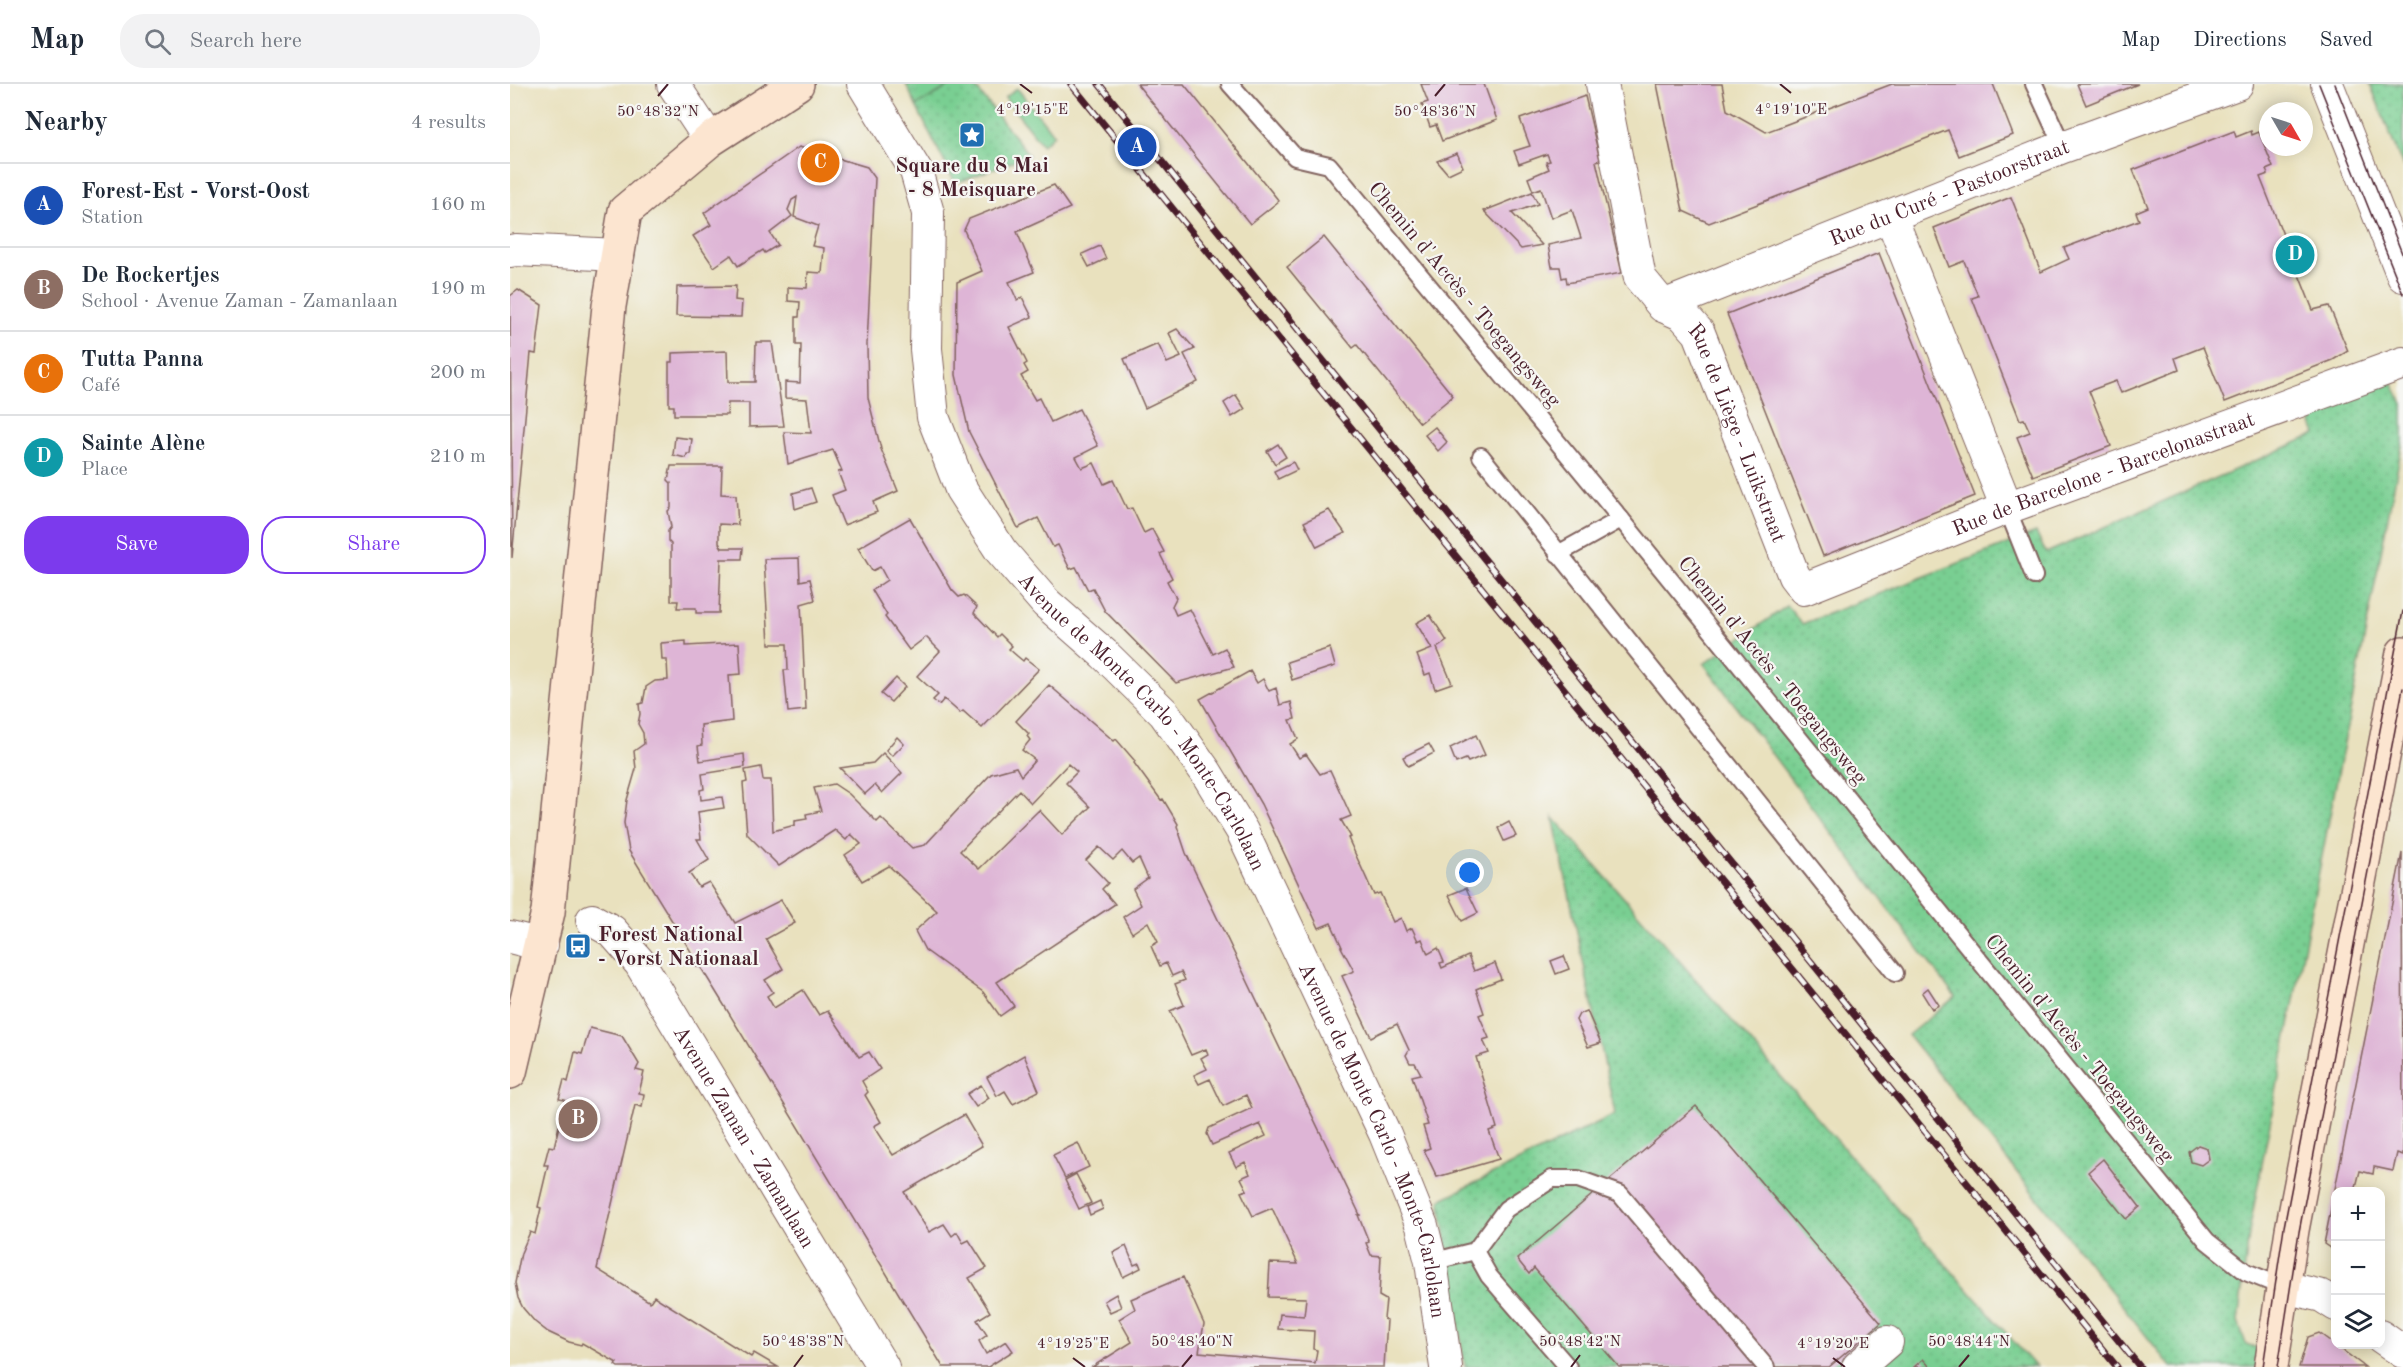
<!DOCTYPE html>
<meta charset="utf-8">
<style>
:root{--surface:#fff;--page:#f2f2f3;--text:#1f2937;--muted:#747a83;--line:#e0e1e3;--accent:#7c3aed}
body{margin:0;font-family:"Old Standard TT",serif;background:var(--page);color:var(--text)}
.controls{position:absolute;right:18px;bottom:18px;display:grid;overflow:hidden;border-radius:12px;box-shadow:0 3px 15px #0003}
.controls button{width:54px;height:54px;display:grid;place-items:center;padding:0;border:0;border-bottom:2px solid var(--line);background:var(--surface);color:var(--text);font:30px sans-serif}
.compass{position:absolute;left:1749px;top:18px;width:54px;height:54px;border-radius:50%;background:var(--surface);box-shadow:0 3px 15px #0003;rotate:129deg}
.you{position:absolute;left:960px;top:789px;width:21px;height:21px;margin:-15px;border:4px solid #fff;border-radius:50%;background:#1a73e8;box-shadow:0 0 0 9px #1a73e833}
.badge{display:grid;place-items:center;width:39px;height:39px;border-radius:50%;background:var(--accent);color:#fff;font-size:20px;font-weight:700}
.pin{position:absolute;translate:-50% -50%;border:3px solid #fff;box-shadow:0 2px 6px #0006}
.list{margin:0;padding:0;list-style:none}
h2{display:flex;justify-content:space-between;align-items:center;height:78px;margin:0;padding:0 24px;font-size:26px}
h2 small{font-size:20px;font-weight:400;color:var(--muted)}
.list li{display:grid;grid-template-columns:39px 1fr auto;gap:18px;align-items:center;box-sizing:border-box;height:84px;padding:0 24px;border-top:2px solid var(--line)}
.list b{display:block;font-size:22px;white-space:nowrap}
.list p{margin:0;font-size:20px;white-space:nowrap;color:var(--muted)}
.list em{font-size:20px;font-style:normal;color:var(--muted)}
.actions{display:flex;gap:12px;padding:18px 24px}
.actions a{flex:1;padding:14px 0;border:2px solid var(--accent);border-radius:24px;text-align:center;font-size:21px;color:var(--accent)}
.actions .main{background:var(--accent);color:#fff}
.icon{flex:none;width:33px;height:33px;fill:none;stroke:currentColor;stroke-width:2;stroke-linecap:round;stroke-linejoin:round}
.map{position:relative;flex:none;width:1893px;height:1283px;overflow:hidden}
header{display:flex;align-items:center;gap:36px;box-sizing:border-box;height:84px;padding:0 30px;background:var(--surface);border-bottom:2px solid var(--line)}
header strong{font-size:28px}
nav{display:flex;gap:33px;margin-inline-start:auto;font-size:21px}
.search{width:420px;height:54px;background:var(--page);display:flex;align-items:center;gap:15px;box-sizing:border-box;padding:0 21px;border-radius:24px;color:var(--muted);font-size:22px}
main{display:flex}
aside{flex:1;background:var(--surface)}
.map>svg:first-child{display:block}
</style>
<header>
<strong>Map</strong>
<div class="search"><svg class="icon" aria-label="search" viewBox="0 0 24 24"><circle cx="10" cy="10" r="6"/><path d="M15 15l6 6"/></svg>Search here</div>
<nav><a>Map</a><a>Directions</a><a>Saved</a></nav>
</header>
<main>
<aside>
<h2>Nearby<small>4 results</small></h2>
<ul class="list">
<li><span class="badge" style="background:#1a4fb4">A</span><div><b>Forest-Est - Vorst-Oost</b><p>Station</p></div><em>160 m</em></li>
<li><span class="badge" style="background:#8d6e63">B</span><div><b>De Rockertjes</b><p>School · Avenue Zaman - Zamanlaan</p></div><em>190 m</em></li>
<li><span class="badge" style="background:#e8710a">C</span><div><b>Tutta Panna</b><p>Café</p></div><em>200 m</em></li>
<li><span class="badge" style="background:#0f9aa8">D</span><div><b>Sainte Alène</b><p>Place</p></div><em>210 m</em></li>
</ul>
<div class="actions"><a class="main">Save</a><a>Share</a></div>
</aside>
<div class="map">
<svg width="1893" height="1283" viewBox="0 0 1893 1283">
<defs>
<pattern id="grass-tufts" width="24" height="20" patternUnits="userSpaceOnUse" patternTransform="scale(1.5)"><rect width="24" height="20" fill="#79cf92"/><path d="M3 7l-1-3M5 7V3M7 7l1-3M15 17l-1-3M17 17v-4M19 17l1-3" fill="none" stroke="#6ab17e"/></pattern>
<pattern id="park-dots" width="8" height="8" patternUnits="userSpaceOnUse" patternTransform="scale(1.5)"><rect width="8" height="8" fill="#79cf92"/><path d="M2 2h.1M6 6h.1" fill="none" stroke="#6ab17e" stroke-width="1.8" stroke-linecap="round"/></pattern>
</defs>
<rect width="100%" height="100%" fill="#f6f6f2"/>
<filter id="ink" filterUnits="userSpaceOnUse"><feTurbulence type="fractalNoise" baseFrequency=".0167" numOctaves="2"/><feDisplacementMap in="SourceGraphic" scale="12" xChannelSelector="R" yChannelSelector="G"/><feConvolveMatrix kernelMatrix="1 2 1 2 8 2 1 2 1" color-interpolation-filters="sRGB"/></filter>
<filter id="wash" filterUnits="userSpaceOnUse"><feTurbulence type="fractalNoise" baseFrequency=".008" numOctaves="4" result="noise"/><feDisplacementMap in="SourceGraphic" scale="24" xChannelSelector="R" yChannelSelector="G"/><feGaussianBlur stdDeviation="1.35" result="paint"/><feColorMatrix in="noise" values="0 0 0 0 0 0 0 0 0 0 0 0 0 0 0 0 0 1.4 0 .05"/><feComposite in="paint" operator="in"/></filter>
<g filter="url(#wash)">
<rect width="100%" height="100%" fill="#e9e1be"/>
<!-- grass -->
<path fill="url(#grass-tufts)" stroke="#62775e" stroke-width="1.5" d="M396 0H443L406 22Z"/>
<!-- park -->
<g fill="url(#park-dots)" stroke="#62775e" stroke-width="1.5">
<path d="M443 0H463L519 71 452 97H444L406 22Z"/>
<path d="M1860 0H1893V83Z"/>
<path d="M1880 294 1893 320V356L1740 1142 1728 1238 1736 1260 1751 1265 1747 1283H1661L1398 951 1445 913 1194 580 1277 522 1292 540 1526 449 1536 469 1806 350 1796 323Z"/>
<path d="M1043 733 1526 1283H955L930 1116 1105 1030Z"/>
</g>
<!-- pitch -->
<path fill="#79cf92" stroke="#62775e" stroke-width="1.5" d="M507 4 544 51 532 61 495 14Z"/>
<g id="blocks">
<!-- building -->
<g fill="#deb5d6" fill-rule="evenodd">
<path d="M627 0H674L769 117 740 140Z"/>
<path d="M911 0H974L987 36 932 57 926 41 920 43 912 20 918 18Z"/>
<path d="M1147 0H1212L1217 26 1256 48 1382 0H1483L1503 51 1449 72 1438 46 1199 139 1173 127Z"/>
<path d="M1567 0H1628L1576 21Z"/>
<path d="M1075 12 1090 76 1086 77 1112 189 1057 199 1056 193 1052 194 1050 183H1042L1038 161 1071 154 1062 126 1041 134 1031 104 1023 107 1018 94 1039 85 1036 78 1040 77 1037 70 1009 80 1004 67 1020 62 1010 35Z"/>
<path d="M1724 47 1726 53 1741 47 1742 51 1749 48 1763 83 1756 86 1758 90 1750 93 1803 226 1819 222 1838 267 1823 276 1715 318 1693 263 1665 274 1669 286 1611 309 1606 297 1579 307 1601 362 1523 392 1507 353 1520 348 1514 335 1510 336 1462 214 1468 212 1454 177 1439 183 1424 144 1501 113 1531 188 1559 175 1554 164 1629 136 1626 128 1638 123 1623 86Z"/>
<path d="M289 63 357 83 365 94 357 261 358 314 371 365 388 407 363 418 367 428 334 441 322 411 335 406 328 388 332 387 323 366 278 380 274 348 301 349 297 315 275 314V298L290 299 291 261H286V233H289L290 218 278 217V203L297 204 298 188 312 189 314 164 302 162 308 142 284 133 287 113 282 116 278 126 282 132 260 149 268 161 255 169 253 166 228 182 221 171 204 183 183 152 201 141 194 129Z"/>
<path d="M947 69 953 83 938 90 927 77Z"/>
<path d="M544 101 560 124 507 148 524 188 499 198 507 216 512 213 522 233 499 243 517 279 514 281 518 288 511 292 525 316 529 314 541 338 569 325 588 362 566 373 572 384 584 379 594 400 603 396 617 425 622 424 634 449 642 445 654 468 650 470 662 494 657 497 666 514 662 522 666 531 680 525 703 570 715 564 724 583 666 599 595 527 583 504 578 506 566 483 560 485 548 461 543 463 528 434 508 444 459 348 446 291 447 198 472 187 454 146 459 135Z"/>
<path d="M1022 108 1028 120 1002 129 1032 161 1011 165 974 127Z"/>
<path d="M814 153 943 312 910 339 847 261 843 264 777 183Z"/>
<path d="M590 162 596 175 579 183 572 170Z"/>
<path d="M1369 169 1465 412 1313 472 1217 230Z"/>
<path d="M226 202 225 216 232 217 231 233 166 232 167 203Z"/>
<path d="M8 206 32 221 26 270 21 269 2 474 0 212Z"/>
<path d="M667 245 685 265 674 270 688 298 635 324 614 275 648 260 657 279 671 273 659 249Z"/>
<path d="M246 258H262L274 342 239 343V319H218L217 331H164V322H159V278H162V269L217 267 218 298H245Z"/>
<path d="M726 311 735 325 722 333 714 319Z"/>
<path d="M925 343 937 358 928 367 915 351Z"/>
<path d="M165 353 182 355 180 370H177L176 374 163 371Z"/>
<path d="M768 360 776 373 765 380 757 367Z"/>
<path d="M783 378 787 386 768 395 764 387Z"/>
<path d="M161 382H212L211 410 226 411 228 441 209 440V459L212 464H233L232 475H211L209 529H186V524H167L168 517H161V460L158 457V447L161 443 158 427 161 424V399L158 396Z"/>
<path d="M301 404 306 418 285 425 283 409Z"/>
<path d="M819 426 835 449 807 463 794 438Z"/>
<path d="M400 434 442 506 449 513 454 511 467 523 464 529 487 553 490 550 502 562 499 565 507 572 513 577 515 574 529 585 472 644 453 627 450 629 434 615 429 621 423 616 428 611 407 592 430 567 416 553 399 566 375 533 377 531 362 506 377 496 370 483 362 487 348 464Z"/>
<path d="M289 474 290 497 300 495 305 516 291 520 296 626 278 628 274 586H278L277 560H259L254 475Z"/>
<path d="M920 531 937 557 927 564 942 599 925 605 920 589 915 591 907 571 922 565 906 539Z"/>
<path d="M176 557V562L229 559 231 590 219 591 222 637 191 641 192 661 188 662 190 677 234 670 235 683 192 690 194 705 190 706 191 716 212 713 214 724 188 728 191 755H187L199 776 179 789 189 803 199 798 225 839 271 816 285 839 256 855 273 885 255 896 263 908 257 912 264 924 293 906 309 931 318 927 349 973 359 968 370 985 352 997 358 1008 355 1011 371 1038 364 1042 383 1071 454 1031 472 1062 394 1108 419 1148 434 1140 442 1152 447 1148 453 1159 459 1156 477 1184 459 1194 480 1228 467 1236 477 1251 469 1257 476 1270 496 1257 503 1267 478 1283H433L214 921 190 882 187 883 179 870 181 868 180 866 119 767 114 739 117 716 126 685 124 667 134 660 133 649 128 640 130 630 129 620 133 619 136 603 145 597 158 596 157 576H152L151 559Z"/>
<path d="M820 564 825 582 782 596 777 578Z"/>
<path d="M740 587 747 599 753 595 759 607 766 604 770 621 781 618 785 635 780 636 788 655 780 660 789 674 796 670 810 690 820 686 841 732 831 736 841 753 838 754 864 811 870 809 883 838 891 834 896 847 902 844 908 857 912 855 918 870 928 864 934 878 930 879 932 884 958 872 964 887 985 879 991 895 966 905 974 929 969 931 979 954 973 956 979 969 966 973 987 1044 979 1047 989 1075 927 1093 914 1066 920 1064 913 1042 918 1041 902 992 911 990 905 979H900L896 971 899 966 887 940 861 953 832 892 844 887 831 863H832L821 839 809 844 751 720 690 615Z"/>
<path d="M386 594 395 603 381 618 371 610Z"/>
<path d="M539 601 604 657 606 655 625 677 624 679 651 716 653 715 668 740 667 742 676 769 850 1131H848L859 1158 856 1159 861 1171 871 1172 869 1212 876 1216 874 1235 877 1236 874 1283H669L667 1281 582 1283 622 1258 609 1235 625 1225 621 1215 673 1193 694 1240 689 1268 805 1279 807 1266 803 1265 804 1247 768 1245 770 1230 794 1232 796 1214 758 1213 760 1179 788 1180 762 1124 743 1132 731 1108 737 1106 731 1094 740 1090 735 1078 726 1083 719 1069 756 1052 750 1040 702 1061 697 1050 699 1044 742 1024 736 1011 713 1022 700 995 689 1000 684 991 697 985 691 974 698 970 696 965 681 971 660 927 674 921 665 900 675 896 671 888 662 892 656 879 650 882 641 862 648 858 638 838 622 849 613 833 631 821 623 805 638 794 629 774 622 779 612 767 603 776 589 763 576 776 598 799 592 805 605 820 487 898 504 922 490 932 473 908 415 866 405 847 427 827 379 782 352 797 335 771 351 760 341 750 336 756 325 746 269 782 237 750 233 699 237 698 235 686 251 683 253 696H261L263 747 285 741V737L297 735 296 730 311 727 304 704 324 700 339 710 367 738 371 734 402 764 415 761 481 690 506 683 511 692 525 676 512 666 520 656 517 652 519 650 506 637ZM558 680 567 688 556 699 580 723 552 751 529 726 469 785 450 767 509 706 521 719Z"/>
<path d="M966 651 975 671 958 678 956 675 946 679 940 664Z"/>
<path d="M387 653 394 660 382 672 376 666Z"/>
<path d="M919 660 924 669 898 682 893 673Z"/>
<path d="M373 669 392 689 372 709 365 701 355 710 330 684 363 679Z"/>
<path d="M999 738 1006 752 994 757 988 744Z"/>
<path d="M1892 769 1893 1071 1887 1069 1883 1087 1864 1083 1863 1090 1850 1087 1845 1107H1826V1168L1814 1160Z"/>
<path d="M956 804 968 829 952 837 939 811Z"/>
<path d="M1054 872 1059 885 1046 890 1041 877Z"/>
<path d="M1418 904 1429 921 1422 925 1412 909Z"/>
<path d="M1077 927 1091 959 1078 963 1066 936 1069 930Z"/>
<path d="M80 944 112 952 129 980 126 986 134 988 129 1009 134 1010 132 1023 125 1021 87 1185 140 1218 144 1212 241 1273 244 1269 268 1283H108L105 1281 107 1279 72 1259 71 1261 59 1258 38 1248 25 1238 13 1224 8 1214 5 1199 11 1169 20 1148 25 1150 31 1124 28 1123 38 1081H34L39 1062 44 1063 55 1016 49 1015 54 996 58 998 65 968 72 970Z"/>
<path d="M514 971 529 1007 503 1020 495 1007 487 1012 477 993Z"/>
<path d="M471 1001 479 1014 466 1023 457 1010Z"/>
<path d="M1186 1022 1371 1239 1319 1283H1109L1024 1184 1019 1190 1007 1175Z"/>
<path d="M568 1059 579 1083 555 1094 543 1071Z"/>
<path d="M1688 1061 1697 1064 1699 1075 1691 1081 1681 1078 1679 1068Z"/>
<path d="M1593 1075 1630 1123 1616 1135 1578 1088Z"/>
<path d="M566 1090 581 1119 569 1125 555 1096Z"/>
<path d="M590 1117 593 1125 580 1131 577 1123Z"/>
<path d="M616 1162 624 1181 629 1179 631 1184 613 1193 603 1169Z"/>
<path d="M606 1210 611 1223 600 1228 594 1217Z"/>
<path d="M1809 1249 1839 1271 1855 1283H1789L1798 1253Z"/>
<path d="M1413 1275 1420 1283H1404Z"/>
</g>
</g>
</g>
<g filter="url(#ink)">
<use href="#blocks" fill-opacity="0" stroke="#82635e" stroke-width="1.5"/>
<g fill="none" stroke-linecap="round" stroke-linejoin="round">
<defs>
<g id="lane">
<path d="M720 0 785 73 819 81 1111 435 1697 1157 1736 1188 1773 1203"/>
<path d="M1524 0 1553 63"/>
<path d="M971 372 1385 889"/>
<path d="M1497 424 1524 492"/>
<path d="M1048 470 1111 435"/>
<path d="M965 1167 979 1192 1058 1283"/>
<path d="M921 1178 965 1167 996 1125 1042 1095H1068L1110 1110 1256 1283"/>
</g>
<g id="street">
<path d="M163 0 200 56"/>
<path id="s1" d="M353 0 406 87 418 129 416 265 423 333 451 405 491 467 536 519 594 570 654 629 696 688 732 747 875 1050 912 1142 921 1178 936 1283"/>
<path id="s2" d="M1092 0 1130 194 1153 222 1173 231 1189 249 1284 492 1294 505 1497 424 1893 279"/>
<path d="M1817 0 1893 192"/>
<path d="M1381 133 1497 424"/>
<path d="M0 167 6 166 108 171"/>
<path id="s3" d="M1153 222 1553 63 1727 0"/>
<path id="s4" d="M82 836 102 847 130 879 373 1283"/>
<path d="M0 853 32 861"/>
<path d="M1773 1203 1812 1212 1826 1221"/>
<path d="M1870 1252 1893 1268"/>
<path d="M1348 1283 1377 1258"/>
</g>
<g id="secondary">
<path d="M0 988 38 828 99 222 115 127 200 56 287 0"/>
<path d="M1761 1283 1782 1146 1893 569"/>
</g>
</defs>
<!-- lane casing -->
<use href="#lane" stroke="#82635e" stroke-width="20"/>
<!-- street casing -->
<use href="#street" stroke="#82635e" stroke-width="34"/>
<!-- secondary casing -->
<use href="#secondary" stroke="#82635e" stroke-width="36"/>
<!-- lane -->
<use href="#lane" stroke="#fff" stroke-width="16"/>
<!-- street -->
<use href="#street" stroke="#fff" stroke-width="32"/>
<!-- secondary -->
<use href="#secondary" stroke="#fce5d0" stroke-width="33"/>
<!-- tram -->
<g stroke="#4a1f2b" stroke-width="1.5">
<path d="M1809 0 1893 210"/>
<path d="M1825 0 1893 172"/>
<path d="M1753 1283 1774 1143 1893 527"/>
<path d="M1768 1283 1789 1148 1893 604"/>
</g>
<defs>
<g id="rail">
<path d="M561 0 1607 1283"/>
<path d="M589 0 1630 1283"/>
</g>
</defs>
<!-- rail casing -->
<use href="#rail" stroke="#4a1f2b" stroke-width="7"/>
<!-- rail -->
<use href="#rail" stroke="#f6f6f2" stroke-width="4.5" stroke-dasharray="14" stroke-linecap="butt"/>
</g>
</g>
<!-- ticks -->
<path fill="none" stroke="#4a1f2b" stroke-width="2" d="M510 0 522 9M1270 0 1281 9M148 12 158 0M925 12 935 0M563 1274 575 1283M1323 1274 1335 1283M284 1283 293 1271M672 1283 682 1271M1061 1283 1070 1271M1449 1283 1459 1271"/>
<!-- icons -->
<defs>
<symbol id="sight-square" viewBox="-11 -11 22 22"><rect x="-9" y="-9" width="18" height="18" rx="4" fill="#1f6fb2" stroke="#f6f6f2"/><path d="M0-6L1.8-2.2L6-1.7L2.9 1.2L3.7 5.4L0 3.3L-3.7 5.4L-2.9 1.2L-6-1.7L-1.8-2.2Z" fill="#fff"/></symbol>
<symbol id="bus-square" viewBox="-11 -11 22 22"><rect x="-9" y="-9" width="18" height="18" rx="4" fill="#1f6fb2" stroke="#f6f6f2"/><path d="M-5-6H5V4H4V6H2V4H-2V6H-4V4H-5ZM-3.5-4V0h7V-4ZM-3.5 1.2v1.5H-2V1.2ZM2 1.2v1.5H3.5V1.2Z" fill="#fff"/></symbol>
</defs>
<g fill-rule="evenodd">
<use href="#sight-square" x="447" y="36" width="30" height="30"/>
<use href="#bus-square" x="53" y="847" width="30" height="30"/>
</g>
<g text-anchor="middle" stroke-width="4.5" stroke-linejoin="round" paint-order="stroke">
<!-- poi labels -->
<g font-size="21" font-weight="bold" fill="#4a1f2b" stroke="#f6f6f2">
<text x="462" y="88">Square du 8 Mai<tspan x="462" dy="24">- 8 Meisquare</tspan></text>
<text x="88" y="857" text-anchor="start">Forest National<tspan x="88" dy="24">- Vorst Nationaal</tspan></text>
</g>
<!-- street labels -->
<g font-size="21" fill="#4a1f2b" stroke="#f6f6f2">
<text dy="7" stroke="none"><textPath href="#s3" startOffset="308">Rue du Curé - Pastoorstraat</textPath></text>
<text transform="translate(955 210) rotate(50)" y="7">Chemin d'Accès - Toegangsweg</text>
<text dy="7" stroke="none"><textPath href="#s2" startOffset="387">Rue de Liège - Luikstraat</textPath></text>
<text dy="7" stroke="none"><textPath href="#s2" startOffset="878">Rue de Barcelone - Barcelonastraat</textPath></text>
<text transform="translate(1263 586) rotate(51)" y="7">Chemin d'Accès - Toegangsweg</text>
<text dy="7" stroke="none"><textPath href="#s1" startOffset="724">Avenue de Monte Carlo - Monte-Carlolaan</textPath></text>
<text transform="translate(1570 964) rotate(51)" y="7">Chemin d'Accès - Toegangsweg</text>
<text dy="7" stroke="none"><textPath href="#s4" startOffset="268">Avenue Zaman - Zamanlaan</textPath></text>
<text dy="7" stroke="none"><textPath href="#s1" startOffset="1210">Avenue de Monte Carlo - Monte-Carlolaan</textPath></text>
</g>
</g>
<g font-size="15" text-anchor="middle" fill="#4a1f2b" stroke="#f6f6f2" stroke-width="4.5" stroke-linejoin="round" paint-order="stroke">
<text x="522" y="30">4°19'15"E</text>
<text x="1281" y="30">4°19'10"E</text>
<text x="148" y="32">50°48'32"N</text>
<text x="925" y="32">50°48'36"N</text>
<text x="293" y="1262">50°48'38"N</text>
<text x="682" y="1262">50°48'40"N</text>
<text x="1070" y="1262">50°48'42"N</text>
<text x="1459" y="1262">50°48'44"N</text>
<text x="563" y="1264">4°19'25"E</text>
<text x="1323" y="1264">4°19'20"E</text>
</g>
</svg>
<div class="controls">
<button>+</button>
<button>−</button>
<button><svg class="icon" aria-label="layers" viewBox="0 0 24 24"><path d="M12 4l9 5-9 5-9-5zM3 14l9 5 9-5"/></svg></button>
</div>
<svg class="compass" viewBox="-18 -18 36 36"><path d="M0-13l5 13h-10z" fill="#e53935"/><path d="M0 13l5-13h-10z" fill="#747a83"/></svg>
<div class="you"></div>
<div class="pin badge" style="left:627px;top:63px;background:#1a4fb4">A</div>
<div class="pin badge" style="left:68px;top:1035px;background:#8d6e63">B</div>
<div class="pin badge" style="left:310px;top:79px;background:#e8710a">C</div>
<div class="pin badge" style="left:1785px;top:171px;background:#0f9aa8">D</div>
</div>
</main>
